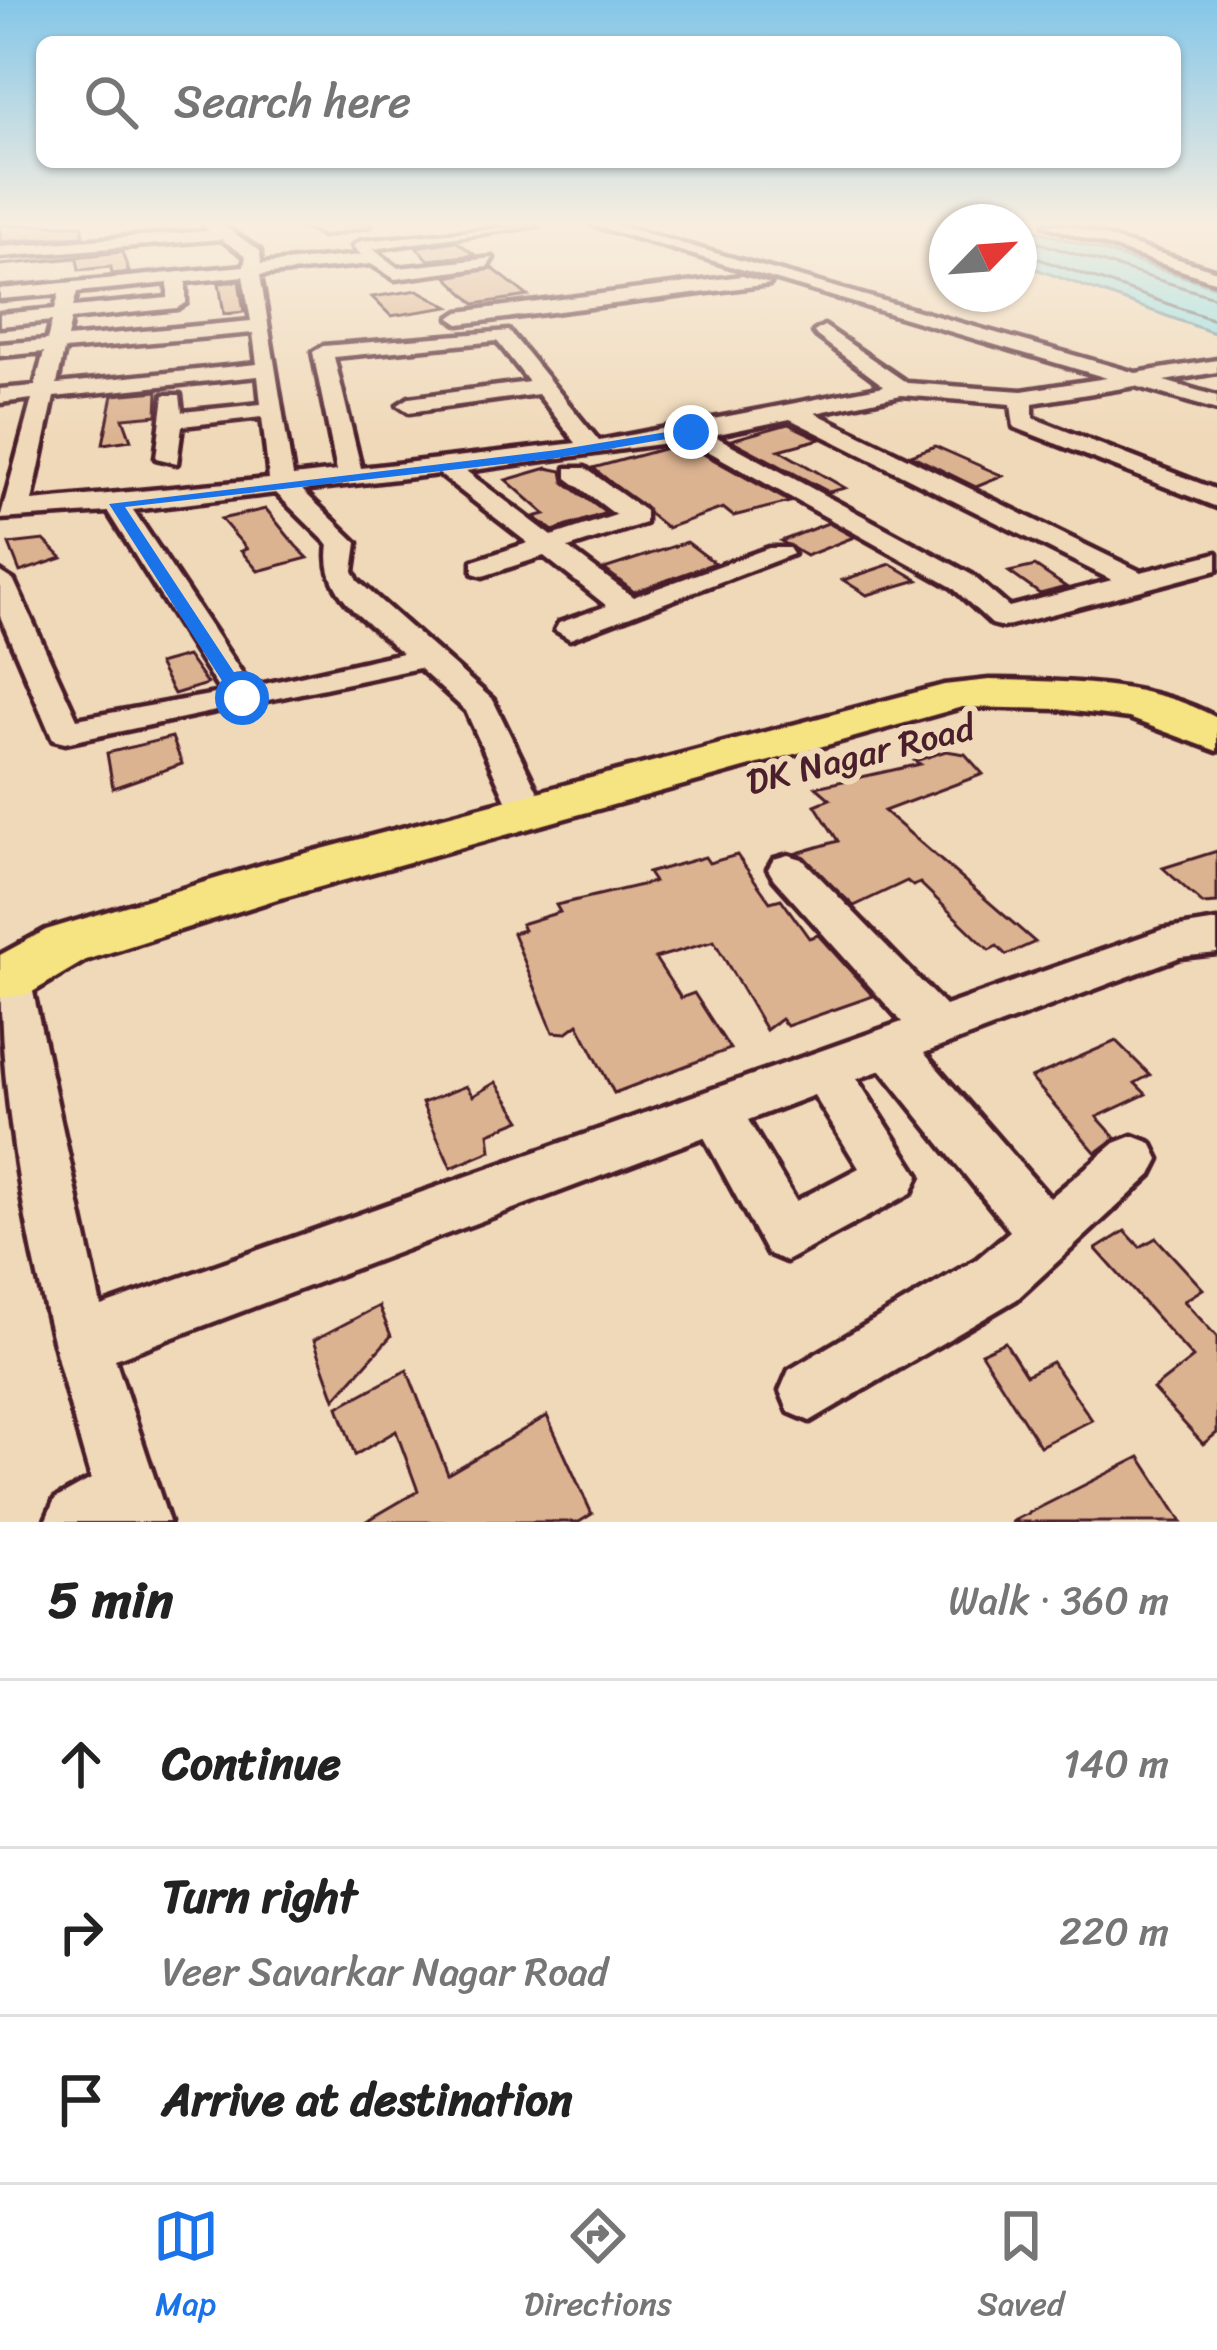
<!DOCTYPE html>
<meta charset="utf-8">
<style>
:root{--surface:#fff;--page:#f6f6f6;--text:#222;--muted:#767676;--line:#e0e0e0;--accent:#1a73e8}
body{margin:0;font-family:Sriracha,sans-serif;background:var(--page);color:var(--text)}
.compass{position:absolute;left:929px;top:204px;width:108px;height:108px;border-radius:50%;background:var(--surface);box-shadow:0 3px 9px #0004;rotate:65deg}
.stop{position:absolute;width:36px;height:36px;margin:-27px;border:9px solid #1a73e8;border-radius:50%;background:#fff}
.stop.end{background:#1a73e8;border-color:#fff;box-shadow:0 3px 12px #0008}
.list{margin:0;padding:0;list-style:none}
h2{display:flex;justify-content:space-between;align-items:center;height:156px;margin:0;padding:0 48px;font-size:51px}
h2 small{font-size:39px;font-weight:400;color:var(--muted)}
.list li{display:grid;grid-template-columns:78px 1fr auto;gap:36px;align-items:center;box-sizing:border-box;height:168px;padding:0 48px;border-top:3px solid var(--line)}
.list b{display:block;font-size:45px;white-space:nowrap}
.list p{margin:0;font-size:39px;white-space:nowrap;color:var(--muted)}
.list em{font-size:39px;font-style:normal;color:var(--muted)}
.icon{flex:none;width:66px;height:66px;fill:none;stroke:currentColor;stroke-width:2;stroke-linecap:round;stroke-linejoin:round}
.map{position:relative;flex:none;width:1217px;height:1522px;overflow:hidden}
.search{position:absolute;background:var(--surface);box-shadow:0 3px 9px #0004;left:36px;right:36px;top:36px;height:132px;display:flex;align-items:center;gap:30px;box-sizing:border-box;padding:0 42px;border-radius:18px;color:var(--muted);font-size:45px}
.sheet{height:660px;background:var(--surface)}
nav{display:flex;justify-content:space-around;align-items:center;box-sizing:border-box;height:168px;border-top:3px solid var(--line);background:var(--surface);font-size:33px;color:var(--muted)}
nav a{display:grid;justify-items:center;gap:6px}
nav .on{color:var(--accent)}
.map>svg:first-child{display:block}
</style>
<div class="map">
<svg width="1217" height="1522" viewBox="0 0 1217 1522">
<rect width="100%" height="100%" fill="#f0d9b9"/>
<filter id="ink" filterUnits="userSpaceOnUse"><feTurbulence type="fractalNoise" baseFrequency=".00833" numOctaves="2"/><feDisplacementMap in="SourceGraphic" scale="24" xChannelSelector="R" yChannelSelector="G"/><feConvolveMatrix kernelMatrix="1 2 1 2 8 2 1 2 1" color-interpolation-filters="sRGB"/></filter>
<g filter="url(#ink)">
<!-- water -->
<path fill="#8fe0e8" stroke="#73939c" stroke-width="3" d="M1019 225 1217 287V334L1019 263Z"/>
<g fill="none" stroke-linecap="round" stroke-linejoin="round">
<!-- shore -->
<g stroke="#666c77" stroke-width="3">
<path d="M1026 225 1036 242 1217 298"/>
<path d="M1019 252 1217 321"/>
</g>
</g>
<!-- building -->
<g fill="#dcb391" stroke="#4a1f2b" stroke-width="3">
<path d="M0 225H83V236L0 242Z"/>
<path d="M456 241 475 255 429 260 416 247Z"/>
<path d="M122 252 129 272 112 274 111 267 79 270 77 258 0 265Z"/>
<path d="M492 268 528 296 475 304 447 277Z"/>
<path d="M239 281 244 312 224 314 219 283Z"/>
<path d="M418 290 449 307 391 316 372 297Z"/>
<path d="M158 391 157 415 123 418 131 440 103 444 113 395Z"/>
<path d="M788 424 820 439 779 450 845 488 829 492 731 440Z"/>
<path d="M935 446 994 472 1003 476 976 487 911 455Z"/>
<path d="M670 447 698 451 790 502 733 516 723 508 667 528 593 468Z"/>
<path d="M547 468 562 471 564 482 606 513 553 531 534 517 545 514 506 480Z"/>
<path d="M266 509 296 546 308 558 258 571 241 551 247 549 221 519Z"/>
<path d="M828 523 854 537 806 556 781 541Z"/>
<path d="M44 540 62 558 20 572 9 544Z"/>
<path d="M687 542 715 563 634 592 604 569Z"/>
<path d="M891 564 918 580 867 595 843 580Z"/>
<path d="M1035 566 1066 587 1040 594 1009 572Z"/>
<path d="M187 656 207 684 174 694 158 664Z"/>
<path d="M172 737 182 764 113 788 107 753Z"/>
<path d="M946 751 965 754 983 774 884 811 1035 942 1006 955 997 946 989 950 920 883 913 886 907 881 854 906 797 853 838 841 815 805 830 799 816 787 920 764 915 761Z"/>
<path d="M1217 851V903L1203 904 1163 868Z"/>
<path d="M737 855 770 902 781 899 809 938 818 935 873 996 787 1026 781 1019 766 1030 714 941 655 958 681 998 694 993 730 1049 614 1093 578 1024 566 1033 553 1032 513 933 524 930 521 924 560 912 556 905 654 882 648 873 705 857 709 863Z"/>
<path d="M1116 1041 1150 1075 1135 1083 1146 1094 1097 1117 1116 1138 1096 1153 1031 1078Z"/>
<path d="M496 1082 521 1120 489 1133 491 1151 451 1168 422 1103 466 1086 473 1096Z"/>
<path d="M1125 1231 1140 1247 1156 1238 1203 1289 1184 1301 1217 1337V1433L1203 1444 1153 1389 1193 1358 1096 1249Z"/>
<path d="M379 1306 391 1336 335 1399 314 1340Z"/>
<path d="M1005 1342 1026 1375 1052 1362 1092 1420 1040 1446 981 1353Z"/>
<path d="M407 1370 448 1474 547 1416 592 1514 579 1522H365L418 1491 396 1431 355 1455 338 1407Z"/>
<path d="M1140 1457 1182 1522H1011Z"/>
</g>
<g fill="none" stroke-linecap="round" stroke-linejoin="round">
<defs>
<g id="minor">
<path d="M204 225H222L260 251 261 264 361 255 353 246 361 241 538 225 373 249 398 268 493 258 487 267 395 279 371 264 260 275 293 476 337 471 313 352 323 346 509 331 599 441 884 386 817 336 814 332 824 326 907 383 1022 391 1107 378 593 225H617L1136 373 1217 360V372L1164 381 1217 396V410L1135 386 1033 403V418L1217 490V507L1014 427 1011 404 901 395 815 413 1141 572 1217 553V570L1003 627 992 624 952 587 688 440 466 471 552 536 616 515 567 478V468H585L645 511V523L568 548 633 597 769 548H789L793 554 570 639 555 630 559 623 607 606 544 556 483 576 473 573V561L528 543 439 474 302 490 357 543 353 571 358 581 493 700 548 813 542 822H516L466 711 419 668 65 743 53 740 0 616V572L14 581 77 719 221 693 108 512 0 519 32 399 0 403V389L35 386 44 352 0 356V344L47 340 52 321 0 326V314L55 309 59 294 0 299V289L244 266 246 256 221 239 0 257V247L209 231ZM243 276 251 321 67 338 71 319 177 308 186 303V282ZM168 283V298L73 307 77 292ZM253 333 257 364 57 384 64 350ZM497 341 529 382 409 398 398 405 409 412 538 394 576 443 361 468 334 357ZM258 376 261 404 182 412 180 395H164L156 458 177 463 182 426 262 417 269 479 32 501 54 397ZM790 419 1112 580 1009 607 972 575 713 435ZM276 493 329 545C321 596 367 620 402 653L251 687 133 510Z"/>
<path d="M302 225H370L323 235Z"/>
<path d="M1045 225H1068L1217 271V282Z"/>
<path d="M742 276 770 284 459 324 450 318 459 312Z"/>
<path d="M788 855 802 859 945 1006 1161 930 1217 921V953L1180 957 924 1053 1050 1198 1115 1143 1133 1136 1151 1143 1159 1159 1151 1175 1017 1299 810 1421 789 1412 780 1391 789 1370 977 1259 1010 1231 881 1070 857 1079 919 1176 911 1193 786 1261 767 1253 704 1137 115 1359 169 1522H45L55 1499 91 1479C42 1312 0 1138 0 963L24 966 30 978 101 1306 902 1022 774 879 768 869 774 859ZM814 1095 859 1168 796 1201 748 1120Z"/>
</g>
<path id="major" d="M989 680C1062 681 1151 681 1217 718V751L1129 718 1057 709 962 707 277 899 86 960 29 994 0 998V955L46 930 265 864 944 685Z"/>
</defs>
<!-- minor casing -->
<use href="#minor" stroke="#4a1f2b" stroke-width="9"/>
<!-- major casing -->
<use href="#major" stroke="#4a1f2b" stroke-width="9"/>
<!-- minor -->
<use href="#minor" fill="#f0d9b9" fill-rule="evenodd"/>
<!-- major -->
<use href="#major" fill="#f6e381" fill-rule="evenodd"/>
</g>
</g>
<!-- sky -->
<linearGradient id="sky" x2="0" y2="1"><stop stop-color="#84c6e8"/><stop offset="0.51" stop-color="#f8eee0"/><stop offset="1" stop-color="#f8eee0" stop-opacity="0"/></linearGradient>
<rect width="1217" height="438" fill="url(#sky)"/>
<!-- route -->
<path fill="#1a73e8" d="M691 428 695 434 557 458 125 507 251 698 242 704 233 698 109 504 557 450Z"/>
<g text-anchor="middle" stroke-width="12" stroke-linejoin="round" paint-order="stroke">
<!-- street labels -->
<g font-size="36" fill="#4a1f2b" stroke="#f0d9b9">
<text transform="translate(860 754) rotate(-14)" y="13">DK Nagar Road</text>
</g>
</g>
</svg>
<svg class="compass" viewBox="-18 -18 36 36"><path d="M0-13l5 13h-10z" fill="#e53935"/><path d="M0 13l5-13h-10z" fill="#767676"/></svg>
<div class="stop" style="left:242px;top:698px"></div>
<div class="stop end" style="left:691px;top:432px"></div>
<div class="search"><svg class="icon" aria-label="search" viewBox="0 0 24 24"><circle cx="10" cy="10" r="6"/><path d="M15 15l6 6"/></svg>Search here</div>
</div>
<section class="sheet">
<h2>5 min<small>Walk · 360 m</small></h2>
<ul class="list">
<li><svg class="icon" aria-label="ahead" viewBox="0 0 24 24"><path d="M12 20V5M6 11l6-6 6 6"/></svg><div><b>Continue</b></div><em>140 m</em></li>
<li><svg class="icon" aria-label="right" viewBox="0 0 24 24"><path d="M7 20v-9h11M14 6l5 5-5 5"/></svg><div><b>Turn right</b><p>Veer Savarkar Nagar Road</p></div><em>220 m</em></li>
<li><svg class="icon" aria-label="arrive" viewBox="0 0 24 24"><path d="M6 21V4h12l-3 4 3 4H6"/></svg><div><b>Arrive at destination</b></div></li>
</ul>
</section>
<nav>
<a class="on"><svg class="icon" aria-label="map" viewBox="0 0 24 24"><path d="M3 6l6-2 6 2 6-2v14l-6 2-6-2-6 2zM9 4v14M15 6v14"/></svg>Map</a>
<a><svg class="icon" aria-label="directions" viewBox="0 0 24 24"><path d="M12 3l9 9-9 9-9-9zM9 14v-3h6M13 9l2 2-2 2"/></svg>Directions</a>
<a><svg class="icon" aria-label="saved" viewBox="0 0 24 24"><path d="M7 4h10v16l-5-4-5 4z"/></svg>Saved</a>
</nav>
